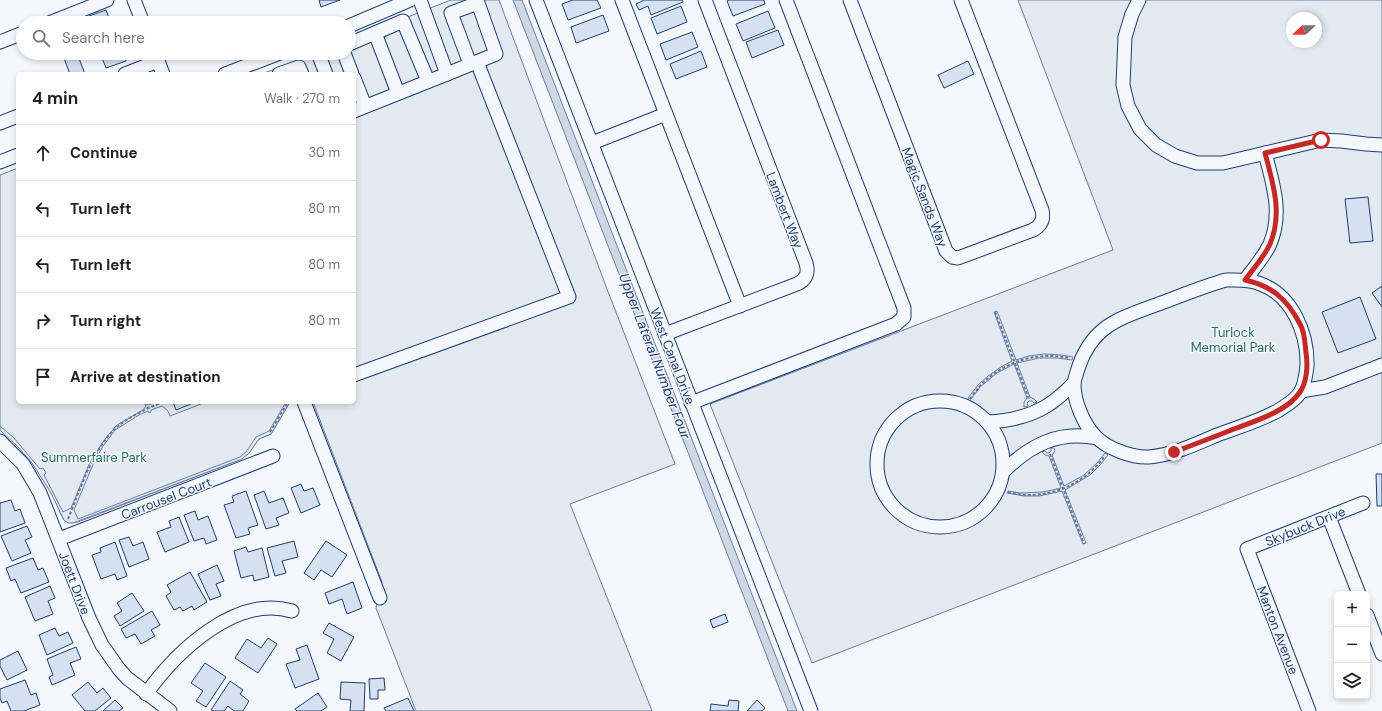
<!DOCTYPE html>
<meta charset="utf-8">
<style>
:root{--surface:#fff;--page:#f2f2f2;--text:#222;--muted:#767676;--line:#e0e0e0}
body{margin:0;font-family:"DM Sans",sans-serif;background:var(--page);color:var(--text)}
.controls{position:absolute;right:12px;bottom:12px;display:grid;overflow:hidden;border-radius:6px;box-shadow:0 2px 6px #0003}
.controls button{width:36px;height:36px;display:grid;place-items:center;padding:0;border:0;border-bottom:1px solid var(--line);background:var(--surface);color:var(--text);font:20px sans-serif}
.compass{position:absolute;left:1286px;top:12px;width:36px;height:36px;border-radius:50%;background:var(--surface);box-shadow:0 2px 6px #0003;rotate:249deg}
.stop{position:absolute;width:12px;height:12px;margin:-9px;border:3px solid #c62828;border-radius:50%;background:#fff}
.stop.end{background:#c62828;border-color:#fff;box-shadow:0 1px 4px #0008}
.list{margin:0;padding:0;list-style:none}
h2{display:flex;justify-content:space-between;align-items:center;height:52px;margin:0;padding:0 16px;font-size:17px}
h2 small{font-size:13px;font-weight:400;color:var(--muted)}
.list li{display:grid;grid-template-columns:26px 1fr auto;gap:12px;align-items:center;box-sizing:border-box;height:56px;padding:0 16px;border-top:1px solid var(--line)}
.list b{display:block;font-size:15px;white-space:nowrap}
.list em{font-size:13px;font-style:normal;color:var(--muted)}
.icon{flex:none;width:22px;height:22px;fill:none;stroke:currentColor;stroke-width:2;stroke-linecap:round;stroke-linejoin:round}
.map{position:relative;flex:none;width:1382px;height:711px;overflow:hidden}
.search{position:absolute;background:var(--surface);box-shadow:0 2px 6px #0003;left:16px;top:16px;width:340px;height:44px;display:flex;align-items:center;gap:10px;box-sizing:border-box;padding:0 14px;border-radius:22px;color:var(--muted);font-size:15px}
.panel{position:absolute;background:var(--surface);box-shadow:0 2px 6px #0003;left:16px;top:72px;width:340px;height:332px;border-radius:6px}
.map>svg:first-child{display:block}
</style>
<div class="map">
<svg width="1382" height="711" viewBox="0 0 1382 711">
<rect width="100%" height="100%" fill="#f4f7fb"/>
<!-- green -->
<g fill="#e3e9f0" stroke="#687fa3" fill-rule="evenodd">
<path d="M451 0H499L607 289 675 464 570 504 652 711H416L376 608 382 582 313 402H354V74H262L316 53H349V40Z"/>
<path d="M1018 0H1382V443L812 663 710 404 1113 250ZM1292 18H1316V42H1292Z"/>
<path d="M18 168V402H290L271 434 259 439 249 453 239 460 78 522 71 523 64 520C59 512 56 501 51 492 38 468 22 447 0 430V175Z"/>
</g>
<!-- parking -->
<g fill="#e3e8f0" stroke="#687fa3">
<path d="M997 311 1016 360 1029 356 1044 354 1062 355 1073 357 1072 360 1057 358H1039L1017 363 1030 397 1034 399 1037 402 1034 403 1032 401H1029L1027 403 1028 406 1024 407V402L1027 398 1014 364 997 373 980 387 971 399 968 398 978 385 988 376 1001 367 1012 361 994 312Z"/>
<path d="M144 402H148L149 405 156 402H200L201 404 170 416 168 411 162 406 151 410V412L149 413 148 411 139 415 115 430 103 446 94 462 74 510 78 519 240 457 246 452 256 437 269 431 286 402H290L271 434 259 439 249 453 242 459 73 523H68L64 520 51 493 32 463 17 446 0 430V426L14 438 40 469 43 468 46 473 44 475 63 512 71 508 90 462 105 439 117 425 143 410 146 406Z"/>
<path d="M1051 448H1054L1055 451 1052 455 1064 486 1084 475 1097 463 1105 453 1108 455 1100 465 1090 475 1065 490 1086 543 1083 544 1062 491 1039 496H1025L1007 493 1008 491 1021 493 1043 492 1061 488 1049 456 1045 455 1042 452 1045 451 1047 453H1049L1051 451Z"/>
</g>
<!-- water -->
<path fill="#cfd7e4" stroke="#687fa3" d="M513 0H522L797 711H788Z"/>
<!-- building -->
<g fill="#d5e0f0" stroke="#1d3f73">
<path d="M319 0H340L321 7Z"/>
<path d="M573 0H597L601 8 568 20 562 4Z"/>
<path d="M644 0H682L683 2 651 15 648 6 639 10 636 4Z"/>
<path d="M729 0H764L765 4 733 16 727 1Z"/>
<path d="M681 6 687 22 657 34 651 18Z"/>
<path d="M106 10 111 23H88L86 17Z"/>
<path d="M768 11 775 28 743 41 736 24Z"/>
<path d="M603 15 609 31 576 43 571 27Z"/>
<path d="M778 30 784 45 752 58 746 42Z"/>
<path d="M692 32 698 47 666 60 660 44Z"/>
<path d="M701 51 707 67 676 79 670 64Z"/>
<path d="M62 53H77L85 74H70Z"/>
<path d="M100 53H123L126 61 106 68Z"/>
<path d="M968 61 974 74 944 88 938 75Z"/>
<path d="M1368 197 1373 241 1350 243 1345 199Z"/>
<path d="M1382 286V307L1372 293Z"/>
<path d="M1360 297 1376 339 1338 353 1322 312Z"/>
<path d="M173 402H190L191 404 176 410Z"/>
<path d="M1376 474H1382V506H1377Z"/>
<path d="M301 484 304 491 313 488 320 505 301 513 291 488Z"/>
<path d="M246 491 258 525 248 528 250 534 236 538 224 505 234 502 232 496Z"/>
<path d="M264 491 269 503 283 498 289 513 276 518 279 525 266 529 254 495Z"/>
<path d="M11 500 15 511 20 509 25 523 0 532V503Z"/>
<path d="M195 511 198 520 208 516 217 540 206 544 204 538 194 541 184 515Z"/>
<path d="M179 517 189 542 165 552 157 532 171 527 169 521Z"/>
<path d="M27 526 32 537 25 540 31 553 12 561 1 536Z"/>
<path d="M129 537 133 546 143 542 149 559 129 567 119 540Z"/>
<path d="M294 541 298 557 282 561 286 573 275 576 267 548Z"/>
<path d="M326 541 347 555 332 577 321 570 314 580 304 573Z"/>
<path d="M115 542 127 576 117 580 115 574 101 579 92 555 101 552 100 548Z"/>
<path d="M246 547 248 552 262 548 269 577 254 581 253 575 241 578 234 551Z"/>
<path d="M33 558 38 570 43 568 49 582 21 593 15 579 11 581 6 568Z"/>
<path d="M217 565 224 581 216 584 221 596 210 600 198 574Z"/>
<path d="M190 572 207 602 194 610 192 606 183 611 180 607 174 610 166 596 171 592 167 585Z"/>
<path d="M353 582 362 608 347 614 342 599 329 604 325 593Z"/>
<path d="M50 586 55 598 48 601 53 614 35 621 25 597Z"/>
<path d="M132 593 144 611 120 626 114 616 122 611 117 603Z"/>
<path d="M152 611 160 625 151 630 155 636 141 644 135 634 126 638 121 629Z"/>
<path d="M725 614 728 622 713 628 710 620Z"/>
<path d="M329 623 354 637 341 661 327 653 334 639 323 633Z"/>
<path d="M55 628 59 636 68 632 73 643 47 655 39 635Z"/>
<path d="M268 638 277 644 258 673 235 658 247 639 261 648Z"/>
<path d="M307 645 319 679 295 688 286 664 300 660 296 649Z"/>
<path d="M76 647 81 659 70 663 75 675 52 685 49 677 53 675 47 659Z"/>
<path d="M18 651 27 670 7 680 0 666V660Z"/>
<path d="M205 663 226 677 206 707 196 701 203 691 191 683Z"/>
<path d="M384 678 385 690H378V699H370L369 679Z"/>
<path d="M25 680 31 695 36 693 40 705 24 711H11L7 701 2 703 0 698V689Z"/>
<path d="M230 681 243 690 240 694 249 701 243 711H234L228 706 224 711H213L211 710Z"/>
<path d="M88 682 97 693 103 688 111 698 95 711H85L72 695Z"/>
<path d="M341 682 365 683 364 711H350L351 700 340 699Z"/>
<path d="M318 693 327 707 321 711H297L295 709Z"/>
<path d="M408 698 414 711H386L384 708Z"/>
<path d="M115 700 123 708 119 711H103Z"/>
<path d="M729 700 739 701 738 711H710L711 704 728 706Z"/>
<path d="M757 700 765 708 762 711H747Z"/>
</g>
<g fill="none" stroke-linecap="round" stroke-linejoin="round">
<defs>
<g id="minor">
<path d="M134 0 143 23"/>
<path d="M536 0 811 711"/>
<path d="M622 0 740 306"/>
<path d="M850 0 946 251 952 257 958 258 1033 230C1042 225 1044 219 1042 210L961 0"/>
<path d="M1139 0 1132 14 1125 37 1123 85 1128 106 1140 129 1156 145 1175 156 1197 163H1223L1321 140 1341 141 1366 144 1382 145"/>
<path d="M49 23 107 0"/>
<path d="M349 26 410 0"/>
<path d="M375 33 403 21 428 81"/>
<path d="M0 42 23 33"/>
<path d="M349 44 375 33 398 93"/>
<path d="M155 53 163 74"/>
<path d="M318 53 326 74"/>
<path d="M344 53 352 74"/>
<path d="M125 74 158 61"/>
<path d="M225 74 280 53"/>
<path d="M279 74 299 67 302 74"/>
<path d="M447 74 496 54 478 3 451 13 470 64"/>
<path d="M354 78 365 106"/>
<path d="M354 111 447 74 420 0"/>
<path d="M0 123 18 116"/>
<path d="M592 143 666 114"/>
<path d="M0 162 18 155"/>
<path d="M1226 280C1237 280 1248 279 1258 283 1292 294 1308 333 1307 366 1306 374 1305 384 1301 391 1297 399 1287 405 1279 410 1260 421 1238 427 1217 435 1196 444 1173 455 1149 457 1133 458 1108 449 1096 437 1084 425 1074 402 1074 384 1074 380 1076 376 1077 372 1082 355 1090 340 1104 329 1118 318 1137 312 1153 306 1178 297 1201 287 1226 280Z"/>
<path d="M1245 280C1254 268 1264 257 1270 244 1283 213 1273 184 1265 153"/>
<path d="M665 334 797 284C806 280 809 273 806 263L705 0"/>
<path d="M354 375 569 297 477 62"/>
<path d="M1301 391 1325 387 1382 365"/>
<circle cx="940" cy="464" r="63"/>
<path d="M304 402 380 598"/>
<path d="M691 403 896 324 904 317V308L786 0"/>
<path d="M988 422C1008 421 1031 416 1048 405 1058 399 1066 391 1074 383"/>
<path d="M0 441 23 464 40 493 89 618 102 645 119 669 127 678 170 711"/>
<path d="M1003 472C1030 445 1059 430 1097 438"/>
<path d="M1329 517 1359 594"/>
<path d="M59 539 273 456"/>
<path d="M1367 615 1382 654"/>
<path d="M146 694C176 652 236 594 292 611"/>
<path d="M1309 711 1247 549 1363 503"/>
</g>
</defs>
<!-- minor casing -->
<use href="#minor" stroke="#1d3f73" stroke-width="15"/>
<!-- path -->
<g stroke="#5e769c" stroke-width="2" stroke-dasharray="3 2" stroke-linecap="butt">
<path d="M995 312 1029 399"/>
<path d="M970 399C991 366 1031 350 1069 358"/>
<path d="M146 402 148 408"/>
<path d="M270 432 288 402"/>
<path d="M1050 454 1084 544"/>
<path d="M1008 492C1043 502 1083 486 1104 457"/>
<path d="M68 519C80 490 93 448 117 427 130 416 148 408 163 402"/>
</g>
<!-- minor -->
<use href="#minor" stroke="#f4f7fb" stroke-width="13"/>
</g>
<g fill="none" stroke-linecap="round" stroke-linejoin="round">
<!-- route -->
<path stroke="#c62828" stroke-width="5" d="M1174 452C1193 445 1211 438 1229 431 1251 422 1286 413 1300 392 1307 382 1308 365 1306 353 1305 344 1305 332 1300 324 1287 299 1272 286 1245 280 1254 268 1264 257 1270 244 1283 213 1273 184 1265 153L1321 140"/>
</g>
<g text-anchor="middle" stroke-width="3" stroke-linejoin="round" paint-order="stroke">
<!-- street labels -->
<g font-size="13" fill="#1d3f73" stroke="#f4f7fb">
<text transform="translate(925 197) rotate(69)" y="5">Magic Sands Way</text>
<text transform="translate(785 210) rotate(69)" y="5">Lambert Way</text>
<text transform="translate(673 356) rotate(69)" y="5">West Canal Drive</text>
<text transform="translate(166 498) rotate(-21)" y="5">Carrousel Court</text>
<text transform="translate(1305 526) rotate(-22)" y="5">Skybuck Drive</text>
<text transform="translate(75 583) rotate(69)" y="5">Joett Drive</text>
<text transform="translate(1278 630) rotate(69)" y="5">Manton Avenue</text>
</g>
<!-- park labels -->
<g font-size="13" fill="#2c6c60" stroke="#f4f7fb">
<text x="1233" y="337">Turlock<tspan x="1233" dy="15">Memorial Park</tspan></text>
<text x="94" y="462">Summerfaire Park</text>
</g>
<!-- water labels -->
<g font-size="14" font-style="italic" fill="#1d3f73" stroke="#f4f7fb">
<text transform="translate(655 356) rotate(69)" y="5">Upper Lateral Number Four</text>
</g>
</g>
</svg>
<div class="controls">
<button>+</button>
<button>−</button>
<button><svg class="icon" aria-label="layers" viewBox="0 0 24 24"><path d="M12 4l9 5-9 5-9-5zM3 14l9 5 9-5"/></svg></button>
</div>
<svg class="compass" viewBox="-18 -18 36 36"><path d="M0-13l5 13h-10z" fill="#e53935"/><path d="M0 13l5-13h-10z" fill="#767676"/></svg>
<div class="stop" style="left:1321px;top:140px"></div>
<div class="stop end" style="left:1174px;top:452px"></div>
<div class="search"><svg class="icon" aria-label="search" viewBox="0 0 24 24"><circle cx="10" cy="10" r="6"/><path d="M15 15l6 6"/></svg>Search here</div>
<section class="panel">
<h2>4 min<small>Walk · 270 m</small></h2>
<ul class="list">
<li><svg class="icon" aria-label="ahead" viewBox="0 0 24 24"><path d="M12 20V5M6 11l6-6 6 6"/></svg><div><b>Continue</b></div><em>30 m</em></li>
<li><svg class="icon" aria-label="left" viewBox="0 0 24 24"><path d="M17 20v-9H6M10 6l-5 5 5 5"/></svg><div><b>Turn left</b></div><em>80 m</em></li>
<li><svg class="icon" aria-label="left" viewBox="0 0 24 24"><path d="M17 20v-9H6M10 6l-5 5 5 5"/></svg><div><b>Turn left</b></div><em>80 m</em></li>
<li><svg class="icon" aria-label="right" viewBox="0 0 24 24"><path d="M7 20v-9h11M14 6l5 5-5 5"/></svg><div><b>Turn right</b></div><em>80 m</em></li>
<li><svg class="icon" aria-label="arrive" viewBox="0 0 24 24"><path d="M6 21V4h12l-3 4 3 4H6"/></svg><div><b>Arrive at destination</b></div></li>
</ul>
</section>
</div>
